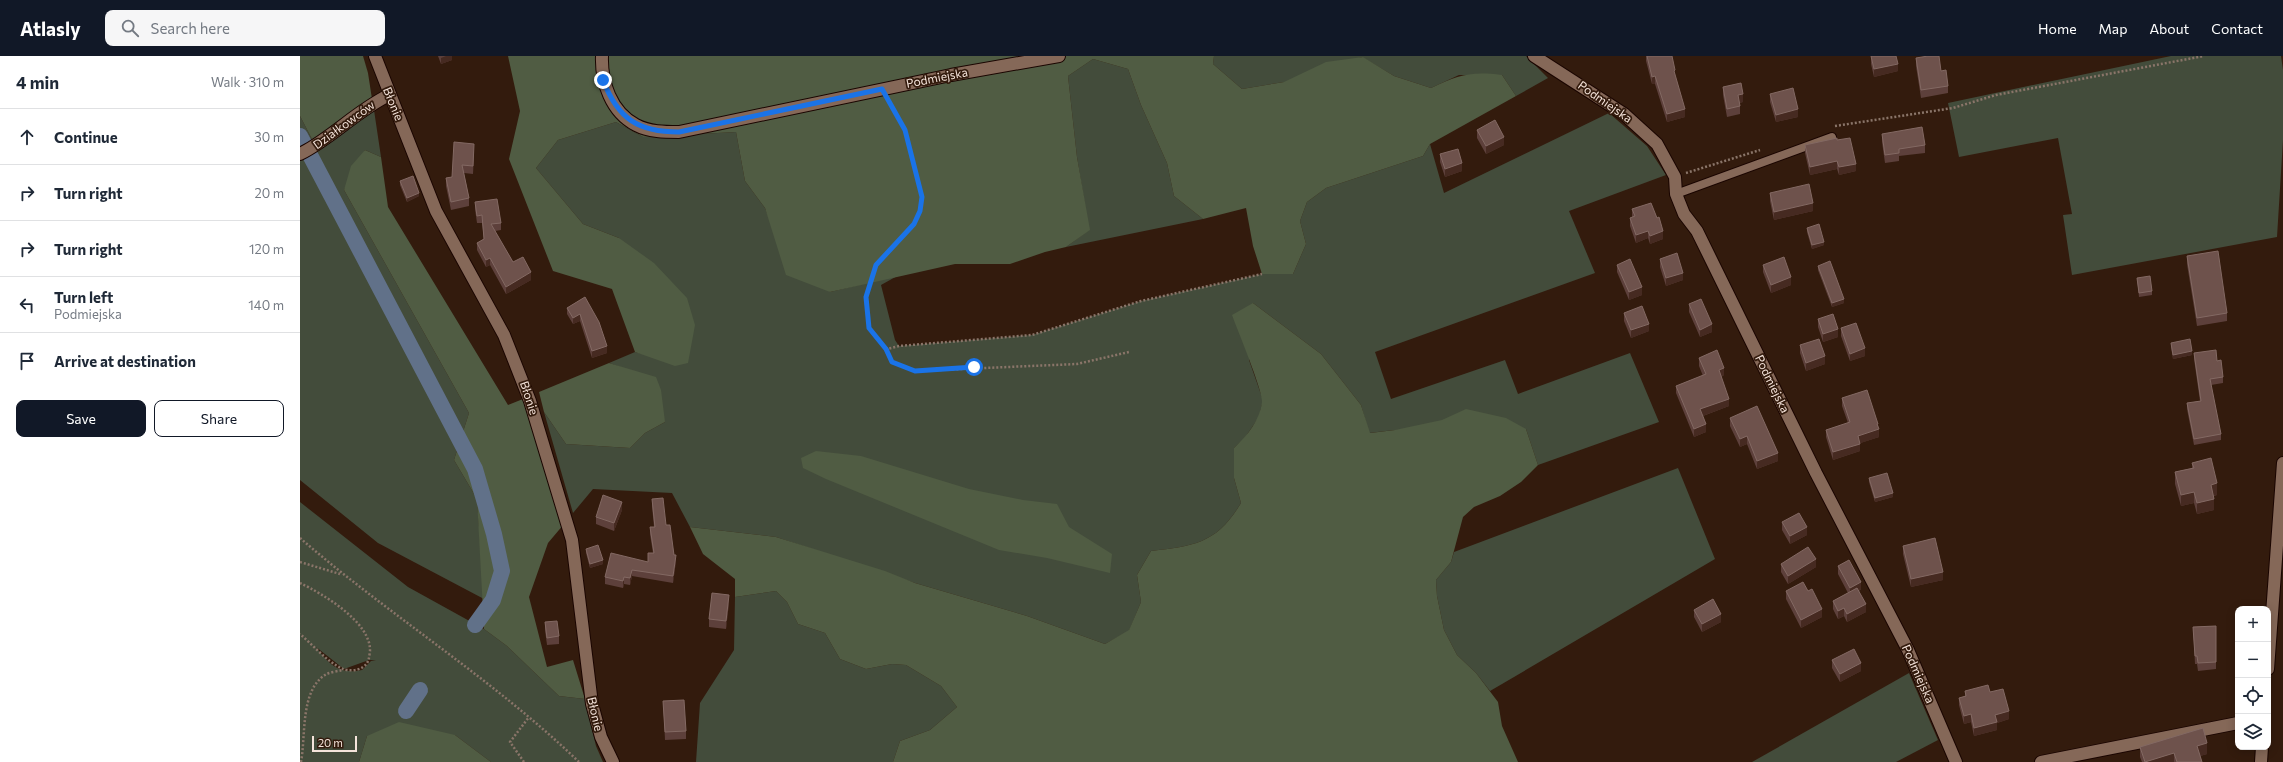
<!DOCTYPE html>
<meta charset="utf-8">
<style>
:root{--surface:#fff;--page:#f6f6f7;--text:#1f2937;--muted:#747a83;--line:#e0e1e3;--accent:#111827}
body{margin:0;font-family:Commissioner,sans-serif;background:var(--page);color:var(--text)}
.controls{position:absolute;right:12px;bottom:12px;display:grid;overflow:hidden;border-radius:8px;box-shadow:0 2px 10px #0003}
.controls button{width:36px;height:36px;display:grid;place-items:center;padding:0;border:0;border-bottom:1px solid var(--line);background:var(--surface);color:var(--text);font:20px sans-serif}
.scale{position:absolute;left:12px;bottom:10px;width:45px;box-sizing:border-box;padding-left:4px;border:2px solid #f5e4db;border-top:0;font-size:11px;line-height:14px;white-space:nowrap;color:#f5e4db;-webkit-text-stroke:3px #331b0d;paint-order:stroke}
.stop{position:absolute;width:12px;height:12px;margin:-9px;border:3px solid #1a73e8;border-radius:50%;background:#fff}
.stop.end{background:#1a73e8;border-color:#fff;box-shadow:0 1px 4px #0008}
.list{margin:0;padding:0;list-style:none}
h2{display:flex;justify-content:space-between;align-items:center;height:52px;margin:0;padding:0 16px;font-size:17px}
h2 small{font-size:13px;font-weight:400;color:var(--muted)}
.list li{display:grid;grid-template-columns:26px 1fr auto;gap:12px;align-items:center;box-sizing:border-box;height:56px;padding:0 16px;border-top:1px solid var(--line)}
.list b{display:block;font-size:15px;white-space:nowrap}
.list p{margin:0;font-size:13px;white-space:nowrap;color:var(--muted)}
.list em{font-size:13px;font-style:normal;color:var(--muted)}
.actions{display:flex;gap:8px;padding:12px 16px}
.actions a{flex:1;padding:9px 0;border:1px solid var(--accent);border-radius:8px;text-align:center;font-size:14px;color:var(--accent)}
.actions .main{background:var(--accent);color:#fff}
.icon{flex:none;width:22px;height:22px;fill:none;stroke:currentColor;stroke-width:2;stroke-linecap:round;stroke-linejoin:round}
.map{position:relative;flex:none;width:1983px;height:706px;overflow:hidden}
header{display:flex;align-items:center;gap:24px;box-sizing:border-box;height:56px;padding:0 20px;background:var(--accent);color:#fff}
header strong{font-size:19px}
nav{display:flex;gap:22px;margin-inline-start:auto;font-size:14px}
.search{width:280px;height:36px;background:var(--page);display:flex;align-items:center;gap:10px;box-sizing:border-box;padding:0 14px;border-radius:8px;color:var(--muted);font-size:15px}
main{display:flex}
aside{flex:1;background:var(--surface)}
.map>svg:first-child{display:block}
</style>
<header>
<strong>Atlasly</strong>
<div class="search"><svg class="icon" aria-label="search" viewBox="0 0 24 24"><circle cx="10" cy="10" r="6"/><path d="M15 15l6 6"/></svg>Search here</div>
<nav><a>Home</a><a>Map</a><a>About</a><a>Contact</a></nav>
</header>
<main>
<aside>
<h2>4 min<small>Walk · 310 m</small></h2>
<ul class="list">
<li><svg class="icon" aria-label="ahead" viewBox="0 0 24 24"><path d="M12 20V5M6 11l6-6 6 6"/></svg><div><b>Continue</b></div><em>30 m</em></li>
<li><svg class="icon" aria-label="right" viewBox="0 0 24 24"><path d="M7 20v-9h11M14 6l5 5-5 5"/></svg><div><b>Turn right</b></div><em>20 m</em></li>
<li><svg class="icon" aria-label="right" viewBox="0 0 24 24"><path d="M7 20v-9h11M14 6l5 5-5 5"/></svg><div><b>Turn right</b></div><em>120 m</em></li>
<li><svg class="icon" aria-label="left" viewBox="0 0 24 24"><path d="M17 20v-9H6M10 6l-5 5 5 5"/></svg><div><b>Turn left</b><p>Podmiejska</p></div><em>140 m</em></li>
<li><svg class="icon" aria-label="arrive" viewBox="0 0 24 24"><path d="M6 21V4h12l-3 4 3 4H6"/></svg><div><b>Arrive at destination</b></div></li>
</ul>
<div class="actions"><a class="main">Save</a><a>Share</a></div>
</aside>
<div class="map">
<svg width="1983" height="706" viewBox="0 0 1983 706">
<rect width="100%" height="100%" fill="#331b0d"/>
<!-- green -->
<g fill="#434c3b" fill-rule="evenodd">
<path d="M914 0H1226L1248 22 1216 40 1202 19H1159L1131 32 1094 20 1062 1 988 28 984 26 942 33 913 8Z"/>
<path d="M1871 0H1981L1983 14V84L1977 181 1772 219 1763 159 1772 158 1758 82 1659 101 1648 47Z"/>
<path d="M793 3 828 13 841 49 867 107 874 140 903 163 766 191 789 174 777 101 768 20Z"/>
<path d="M74 54 81 101 65 94 44 134 169 357 154 404 177 443 184 543 78 487 0 424V104L5 103Z"/>
<path d="M1309 57 1347 90 1366 119 1269 155 1295 217 1075 296 1091 343 1205 304 1218 338 1330 297 1359 366 1238 409 1226 373 1095 374 1069 377 1061 349 1021 298 953 247 949 304 963 344 959 361 944 383 934 392V422L941 447C917 487 895 490 851 495L837 519 841 546 829 575 805 588 727 560 615 527 476 481 390 471 372 437 293 433 273 457 244 356 266 388 330 392 345 377 365 366 329 314 309 307 335 296 351 300 319 182 283 168 236 112 258 84 316 66 343 81 436 76 445 125 465 152 473 172 530 236 599 219 581 229 595 284 599 290 732 279 841 245 962 218H993L1006 188 1000 165 1007 146 1026 132 1123 100 1130 88 1144 137Z"/>
<path d="M0 60 13 85 0 92Z"/>
<path d="M1378 412 1415 503 1190 635 1176 617 1157 599 1144 574 1137 540 1136 524 1151 506 1154 496Z"/>
<path d="M0 446 108 531 184 573 207 590 259 640 285 643 296 690 303 706H191L155 679 67 680 59 706H0ZM16 591 44 613 69 604H76L71 605 62 614C39 619 29 608 16 591Z"/>
<path d="M476 535 487 546 498 568 525 577 540 603 566 613 592 608 606 609 641 630 657 651 630 674 600 685 593 706H396L400 647 434 594 435 541Z"/>
<path d="M1609 617 1638 684 1596 706H1452Z"/>
</g>
<!-- forest -->
<g fill="#505c43">
<path d="M0 0H63L68 17 72 43 13 85 0 60Z"/>
<path d="M208 0H914L913 8 942 33 984 26 1026 6 1063 1 1094 20 1131 32C1159 19 1170 15 1202 19L1216 40 1130 88 1123 100 1026 132 1007 146 1000 165 1006 188 993 218H962L953 190 946 152 903 163 874 140 867 107 841 49 828 13 793 3 768 20 777 101 790 174 766 191 745 196 710 208H655L530 236 486 219 465 152 445 125 436 76 343 81 316 66 258 84 236 112 283 168 319 182 354 207 387 242 395 269 388 307 375 310 335 296 312 233 253 215 209 103 220 55Z"/>
<path d="M65 94 81 101 88 151 208 349 223 343 264 468 248 487 229 541 247 611 273 604 285 643 259 640 207 590 184 573 177 443 154 404 169 357 44 134 51 110Z"/>
<path d="M953 247 1021 298 1061 349 1070 377 1095 374 1142 364 1166 353 1206 362 1226 373 1238 409 1221 426 1200 440 1174 451 1163 461 1151 506 1136 524 1137 540 1144 574 1157 599 1176 617 1198 646 1202 670 1218 706H593L600 685 630 674 657 651 641 630 606 609 592 608 566 613 540 603 525 577 498 568 487 546 476 535 435 541V523L403 498 390 471 476 481 585 515 615 527 727 560 805 588 829 574 841 546 837 519 851 495C895 490 917 487 941 447L934 422V392C947 380 960 364 962 346 963 335 937 273 932 259Z"/>
<path d="M309 307 356 321 361 334 365 366 345 377 330 392 266 388 244 356 239 336Z"/>
<path d="M516 395 561 400 669 433 723 444 757 448 769 471 812 498 810 517 747 502 699 494 526 423 503 412 501 402Z"/>
<path d="M99 666 155 679 191 706H59L67 680Z"/>
</g>
<g fill="none" stroke-linecap="round" stroke-linejoin="round">
<!-- canal -->
<g stroke="#617189" stroke-width="16">
<path d="M0 80 175 413 194 478 202 515 193 544 175 569"/>
<path d="M106 655 120 634"/>
</g>
<defs>
<path id="lane" d="M1376 138 1532 81"/>
<g id="street">
<path d="M75 0 136 155 204 279 230 345 272 484 292 648 301 681 313 706"/>
<path d="M302 0C301 26 311 56 336 69 349 76 365 76 379 76L651 19 759 0"/>
<path d="M1234 0 1324 58 1357 88 1375 121 1376 138 1384 158 1397 175 1516 417 1608 594 1656 706"/>
<path d="M0 98C32 82 56 55 89 39"/>
<path d="M1741 706 1938 667"/>
</g>
<g id="secondary">
<path d="M1968 613 1983 407"/>
<path d="M1961 706 1962 691"/>
</g>
</defs>
<!-- lane casing -->
<use href="#lane" stroke="#1a0500" stroke-width="10"/>
<!-- street casing -->
<use href="#street" stroke="#1a0500" stroke-width="14"/>
<!-- secondary casing -->
<use href="#secondary" stroke="#1a0500" stroke-width="14"/>
<!-- path -->
<g stroke="#8a7569" stroke-width="2.5" stroke-dasharray="2 2" stroke-linecap="butt">
<path d="M590 46 605 74 622 141 620 155 614 168 576 209 566 241 569 272 587 293 599 290 732 279 841 245 962 218"/>
<path d="M1535 70 1653 52 1696 39 1904 0"/>
<path d="M1386 117 1460 94"/>
<path d="M587 293 592 306 615 315 777 308 829 296"/>
<path d="M0 482C90 560 193 623 279 706"/>
<path d="M0 506 40 518"/>
<path d="M0 527C23 538 71 566 70 595 69 602 69 607 63 611 58 615 48 615 43 613 27 606 13 589 0 578"/>
<path d="M1 706C6 680 0 635 25 619 30 616 38 615 43 614"/>
<path d="M224 706 210 686 229 661"/>
</g>
<!-- lane -->
<use href="#lane" stroke="#856858" stroke-width="8"/>
<!-- street -->
<use href="#street" stroke="#856858" stroke-width="12"/>
<!-- secondary -->
<use href="#secondary" stroke="#856858" stroke-width="12"/>
</g>
<!-- wall -->
<g fill="#5d403b">
<path d="M138 0H152V4L141 8Z"/>
<path d="M1346 0H1372L1375 21 1385 61 1367 66 1355 28H1352L1346 5Z"/>
<path d="M1571 0 1598 15 1574 21 1571 8Z"/>
<path d="M1616 2 1641 15 1648 30V37L1621 42 1616 10Z"/>
<path d="M1423 31 1443 46 1439 47 1440 50V58L1427 61 1423 39Z"/>
<path d="M1470 38 1498 61 1476 66 1470 46Z"/>
<path d="M1177 74 1204 89 1186 98 1177 82Z"/>
<path d="M1582 78 1625 89V97L1599 100V105L1585 107 1582 86Z"/>
<path d="M1537 84 1556 115 1539 119 1537 113 1510 119 1505 97V89Z"/>
<path d="M174 95 173 118 164 117 169 142V150L151 154 146 130V122L152 121Z"/>
<path d="M1140 98 1162 115 1145 121 1140 106Z"/>
<path d="M100 125 119 140 107 146 100 129Z"/>
<path d="M1470 137 1513 155 1474 164 1470 145Z"/>
<path d="M175 146 201 167V174L195 175 213 206 231 224 206 238 190 209 186 211 177 194V187L184 183 182 167H177L175 153Z"/>
<path d="M1332 153 1363 183 1350 188 1348 182 1336 187 1330 170V162L1332 161Z"/>
<path d="M1507 172 1524 189 1512 193 1507 176Z"/>
<path d="M1887 200 1927 257V265L1897 270 1887 208Z"/>
<path d="M1360 203 1383 224 1366 230 1360 211Z"/>
<path d="M1317 209 1342 239 1329 244 1317 216Z"/>
<path d="M1463 209 1491 229 1471 237 1463 216Z"/>
<path d="M1518 210 1544 247 1532 251 1518 214Z"/>
<path d="M1837 222 1852 235V239L1839 241Z"/>
<path d="M285 241 307 297 292 302 280 265 273 268 267 258V252Z"/>
<path d="M1389 248 1412 276 1400 281 1389 256Z"/>
<path d="M1324 257 1349 275 1331 282 1324 265Z"/>
<path d="M1518 263 1538 281 1523 286 1518 271Z"/>
<path d="M1541 272 1565 300 1550 305 1541 280Z"/>
<path d="M1871 287 1892 299 1873 303 1871 291Z"/>
<path d="M1500 289 1525 308 1506 315 1500 297Z"/>
<path d="M1894 297 1917 305 1923 321V327L1911 329 1921 378V384L1894 389 1887 353V347L1900 345 1894 303Z"/>
<path d="M1399 302 1424 319 1421 321 1429 350 1403 360 1406 376 1394 381 1376 337V330L1403 320 1399 310Z"/>
<path d="M1542 342 1578 368 1579 381 1560 387V395L1533 404 1526 381V374L1548 367 1542 350Z"/>
<path d="M1430 362 1478 405 1457 413 1447 388 1440 391 1430 370Z"/>
<path d="M1892 407 1917 439 1914 440V454L1897 458 1894 447 1881 450 1875 428V416L1892 412Z"/>
<path d="M1569 422 1593 441 1575 446 1569 426Z"/>
<path d="M352 443 366 469 376 505 373 527 332 520 330 529 324 528 323 532 305 528V521L348 506 353 497 350 478V471H354L352 450Z"/>
<path d="M322 454 314 475 296 468V461Z"/>
<path d="M1482 466 1507 479 1490 488 1482 474Z"/>
<path d="M1603 490 1643 524 1611 531 1603 498Z"/>
<path d="M286 493 303 508 290 512 286 497Z"/>
<path d="M1481 508 1516 511 1488 528 1481 516Z"/>
<path d="M1538 510 1561 533 1559 535 1566 556 1547 566 1544 560 1538 563 1533 553V545L1548 537 1538 518Z"/>
<path d="M1486 535 1522 561 1501 572 1486 543Z"/>
<path d="M429 547 426 573 409 571V563Z"/>
<path d="M1394 554 1421 566 1402 576 1394 561Z"/>
<path d="M245 566 259 580V588L247 589 245 574Z"/>
<path d="M1916 570V613L1898 615 1897 608H1895L1893 571Z"/>
<path d="M1532 604 1561 615 1540 626 1532 612Z"/>
<path d="M1665 635 1690 636 1709 663 1697 667V674L1674 680 1671 666 1664 668 1659 649V642L1665 640Z"/>
<path d="M363 645 386 675V683L365 684Z"/>
<path d="M1840 691 1907 698 1900 700 1902 706H1842L1840 701Z"/>
</g>
<!-- shaded-wall -->
<g fill="#462a21">
<path d="M146 0H152V4L141 8V2Z"/>
<path d="M1598 8V15L1574 21V13Z"/>
<path d="M1355 20V28H1352V21Z"/>
<path d="M1443 38V46L1438 47V39Z"/>
<path d="M1385 53V61L1367 66V58Z"/>
<path d="M1498 53V61L1476 66V59Z"/>
<path d="M1204 81V89L1186 98V90Z"/>
<path d="M174 88V95L173 118V110Z"/>
<path d="M1537 105V113L1510 119V111Z"/>
<path d="M1162 107V115L1145 121V113Z"/>
<path d="M1556 108V115L1539 119V111Z"/>
<path d="M119 137V140L107 146V142Z"/>
<path d="M1513 147V155L1474 164V156Z"/>
<path d="M1348 175V182L1336 187V179Z"/>
<path d="M1363 175V183L1350 188V180Z"/>
<path d="M1524 186V189L1512 193V189Z"/>
<path d="M190 202V209L186 211V204Z"/>
<path d="M231 216V224L206 238V231Z"/>
<path d="M1383 217V224L1366 230V222Z"/>
<path d="M1491 221V229L1471 237V229Z"/>
<path d="M1342 231V239L1329 244V236Z"/>
<path d="M1544 243V247L1532 251V247Z"/>
<path d="M280 258V265L273 268V262Z"/>
<path d="M1349 268V275L1331 282V274Z"/>
<path d="M1412 268V276L1400 281V274Z"/>
<path d="M1538 273V281L1523 286V278Z"/>
<path d="M307 290V297L292 302V295Z"/>
<path d="M1565 292V300L1550 305V298Z"/>
<path d="M1892 295V299L1873 303V299Z"/>
<path d="M1525 300V308L1506 315V307Z"/>
<path d="M1424 312V319L1419 322V314Z"/>
<path d="M1429 343V350L1400 361V353Z"/>
<path d="M1406 368V376L1394 381V373Z"/>
<path d="M1577 368H1578L1579 381 1558 388V380Z"/>
<path d="M1447 380V388L1440 391V383Z"/>
<path d="M1560 388V395L1533 404V396Z"/>
<path d="M1478 397V405L1457 413V405Z"/>
<path d="M1917 427V439L1911 440V429Z"/>
<path d="M1894 436V447L1881 450V439Z"/>
<path d="M1593 437V441L1575 446V442Z"/>
<path d="M1914 443V454L1897 458V447Z"/>
<path d="M322 446V454L314 475V467Z"/>
<path d="M1507 471V479L1490 488V480Z"/>
<path d="M376 499V505L373 527V520Z"/>
<path d="M1516 503V511L1488 528V520Z"/>
<path d="M303 504V508L290 512V508Z"/>
<path d="M332 514V520L330 529V522Z"/>
<path d="M1643 516V524L1611 531V523Z"/>
<path d="M324 521V528L323 532V525Z"/>
<path d="M1561 526V533L1550 539V532Z"/>
<path d="M429 539V547L426 573V565Z"/>
<path d="M1566 548V556L1547 566V558Z"/>
<path d="M1544 552V560L1538 563V555Z"/>
<path d="M1522 553V561L1501 572V564Z"/>
<path d="M1421 558V566L1402 576V568Z"/>
<path d="M1561 607V615L1540 626V618Z"/>
<path d="M1709 655V663L1697 667V674L1674 680V672L1695 659Z"/>
<path d="M1671 658V666L1664 668V660Z"/>
<path d="M1907 687V698L1897 701V690Z"/>
<path d="M1874 697V706H1845Z"/>
</g>
<!-- building -->
<g fill="#6e524c" stroke="#836963">
<path d="M1347 0H1372L1375 14 1374 15 1385 53 1367 58 1355 20 1352 21Z"/>
<path d="M1571 0H1596L1598 8 1574 13Z"/>
<path d="M1628 0H1639L1641 15 1646 14 1648 30 1621 34 1616 2Z"/>
<path d="M1441 27 1443 38 1438 39 1440 50 1427 53 1423 31Z"/>
<path d="M1493 32 1498 53 1476 59 1470 38Z"/>
<path d="M1195 64 1204 81 1186 90 1177 74Z"/>
<path d="M1622 71 1625 89 1599 93V97L1585 99 1582 78Z"/>
<path d="M1537 82V84L1550 82 1556 108 1539 111 1537 105 1510 111 1505 89Z"/>
<path d="M154 86 174 88 173 110 162 109 169 142 151 146 146 122 152 121Z"/>
<path d="M1158 93 1162 107 1145 113 1140 98Z"/>
<path d="M113 120 119 137 107 142 100 125Z"/>
<path d="M1509 128 1513 147 1474 156 1470 137Z"/>
<path d="M197 143 201 167 191 168 213 206 223 201 231 216 206 231 190 202 186 204 177 187 184 183 182 159 177 160 175 146Z"/>
<path d="M1351 147 1357 162 1359 161 1363 175 1350 180 1348 175 1336 179 1330 162 1335 160 1332 153Z"/>
<path d="M1519 168 1524 186 1512 189 1507 172Z"/>
<path d="M1918 195 1927 257 1897 262 1887 200Z"/>
<path d="M1377 197 1383 217 1366 222 1360 203Z"/>
<path d="M1484 201 1491 221 1471 229 1463 209Z"/>
<path d="M1330 203 1342 231 1329 236 1317 209Z"/>
<path d="M1530 205 1544 243 1532 247 1518 210Z"/>
<path d="M1850 220 1852 235 1839 237 1837 222Z"/>
<path d="M285 241 299 266 307 290 292 295 280 258 273 262 267 252Z"/>
<path d="M1401 243 1412 268 1400 274 1389 248Z"/>
<path d="M1342 250 1349 268 1331 274 1324 257Z"/>
<path d="M1533 258 1538 273 1523 278 1518 263Z"/>
<path d="M1556 267 1565 292 1550 298 1541 272Z"/>
<path d="M1519 283 1525 300 1506 307 1500 289Z"/>
<path d="M1890 283 1892 295 1873 299 1871 287Z"/>
<path d="M1417 294 1424 312 1419 314 1429 343 1400 353 1406 368 1394 373 1376 330 1406 318 1399 302Z"/>
<path d="M1916 294 1917 305 1921 304 1923 321 1910 323 1921 378 1894 383 1887 347 1901 345 1894 297Z"/>
<path d="M1567 334 1578 368H1577L1579 373 1558 380 1560 388 1533 396 1526 374 1550 366 1542 342Z"/>
<path d="M1457 350 1478 397 1457 405 1447 380 1440 383 1430 362Z"/>
<path d="M1911 402 1917 427 1911 429 1914 443 1897 447 1894 436 1881 439 1875 416 1894 412 1892 407Z"/>
<path d="M1587 417 1593 437 1575 442 1569 422Z"/>
<path d="M303 439 322 446 314 467 296 461Z"/>
<path d="M363 442 366 469H370L374 499H376L373 520 332 514 330 522 324 521 323 525 305 521 311 497 348 506V497H354L350 471H355L352 443Z"/>
<path d="M1499 457 1507 471 1490 480 1482 466Z"/>
<path d="M1635 482 1643 516 1611 523 1603 490Z"/>
<path d="M298 489 303 504 290 508 286 493Z"/>
<path d="M1508 491 1516 503 1488 520 1481 508Z"/>
<path d="M1549 504 1561 526 1550 532 1538 510Z"/>
<path d="M1503 526 1508 535 1512 533 1522 553 1501 564 1486 535Z"/>
<path d="M1557 532 1566 548 1547 558 1544 552 1538 555 1533 545Z"/>
<path d="M412 537 429 539 426 565 409 563Z"/>
<path d="M1413 543 1421 558 1402 568 1394 554Z"/>
<path d="M257 565 259 580 247 582 245 566Z"/>
<path d="M1916 570V606L1898 607 1897 600H1895L1893 571Z"/>
<path d="M1554 593 1561 607 1540 618 1532 604Z"/>
<path d="M1688 629 1690 636 1703 633 1709 655 1695 659 1697 666 1674 672 1671 658 1664 660 1659 642 1666 640 1665 635Z"/>
<path d="M384 644 386 675 365 676 363 645Z"/>
<path d="M1903 672 1907 687 1897 690 1902 706H1877L1874 697 1845 706 1840 691Z"/>
</g>
<g fill="none" stroke-linecap="round" stroke-linejoin="round">
<!-- route -->
<path stroke="#1a73e8" stroke-width="5" d="M303 24C318 63 338 76 379 76L582 33 605 74 622 141 620 155 614 168 576 209 566 241 569 272 586 293 592 306 615 315 674 311"/>
</g>
<g text-anchor="middle" stroke-width="3.5" stroke-linejoin="round" paint-order="stroke">
<!-- street labels -->
<g font-size="12" fill="#f5e4db" stroke="#331b0d">
<text transform="translate(637 22) rotate(-11)" y="4">Podmiejska</text>
<text transform="translate(1305 46) rotate(35)" y="4">Podmiejska</text>
<text transform="translate(93 48) rotate(68)" y="4">Błonie</text>
<text transform="translate(44 69) rotate(-36)" y="4">Działkowców</text>
<text transform="translate(1472 328) rotate(64)" y="4">Podmiejska</text>
<text transform="translate(229 342) rotate(72)" y="4">Błonie</text>
<text transform="translate(1618 618) rotate(66)" y="4">Podmiejska</text>
<text transform="translate(295 658) rotate(77)" y="4">Błonie</text>
</g>
</g>
</svg>
<div class="controls">
<button>+</button>
<button>−</button>
<button><svg class="icon" aria-label="locate" viewBox="0 0 24 24"><circle cx="12" cy="12" r="6"/><path d="M12 2v4M12 18v4M2 12h4M18 12h4"/></svg></button>
<button><svg class="icon" aria-label="layers" viewBox="0 0 24 24"><path d="M12 4l9 5-9 5-9-5zM3 14l9 5 9-5"/></svg></button>
</div>
<div class="scale">20 m</div>
<div class="stop" style="left:674px;top:311px"></div>
<div class="stop end" style="left:303px;top:24px"></div>
</div>
</main>
